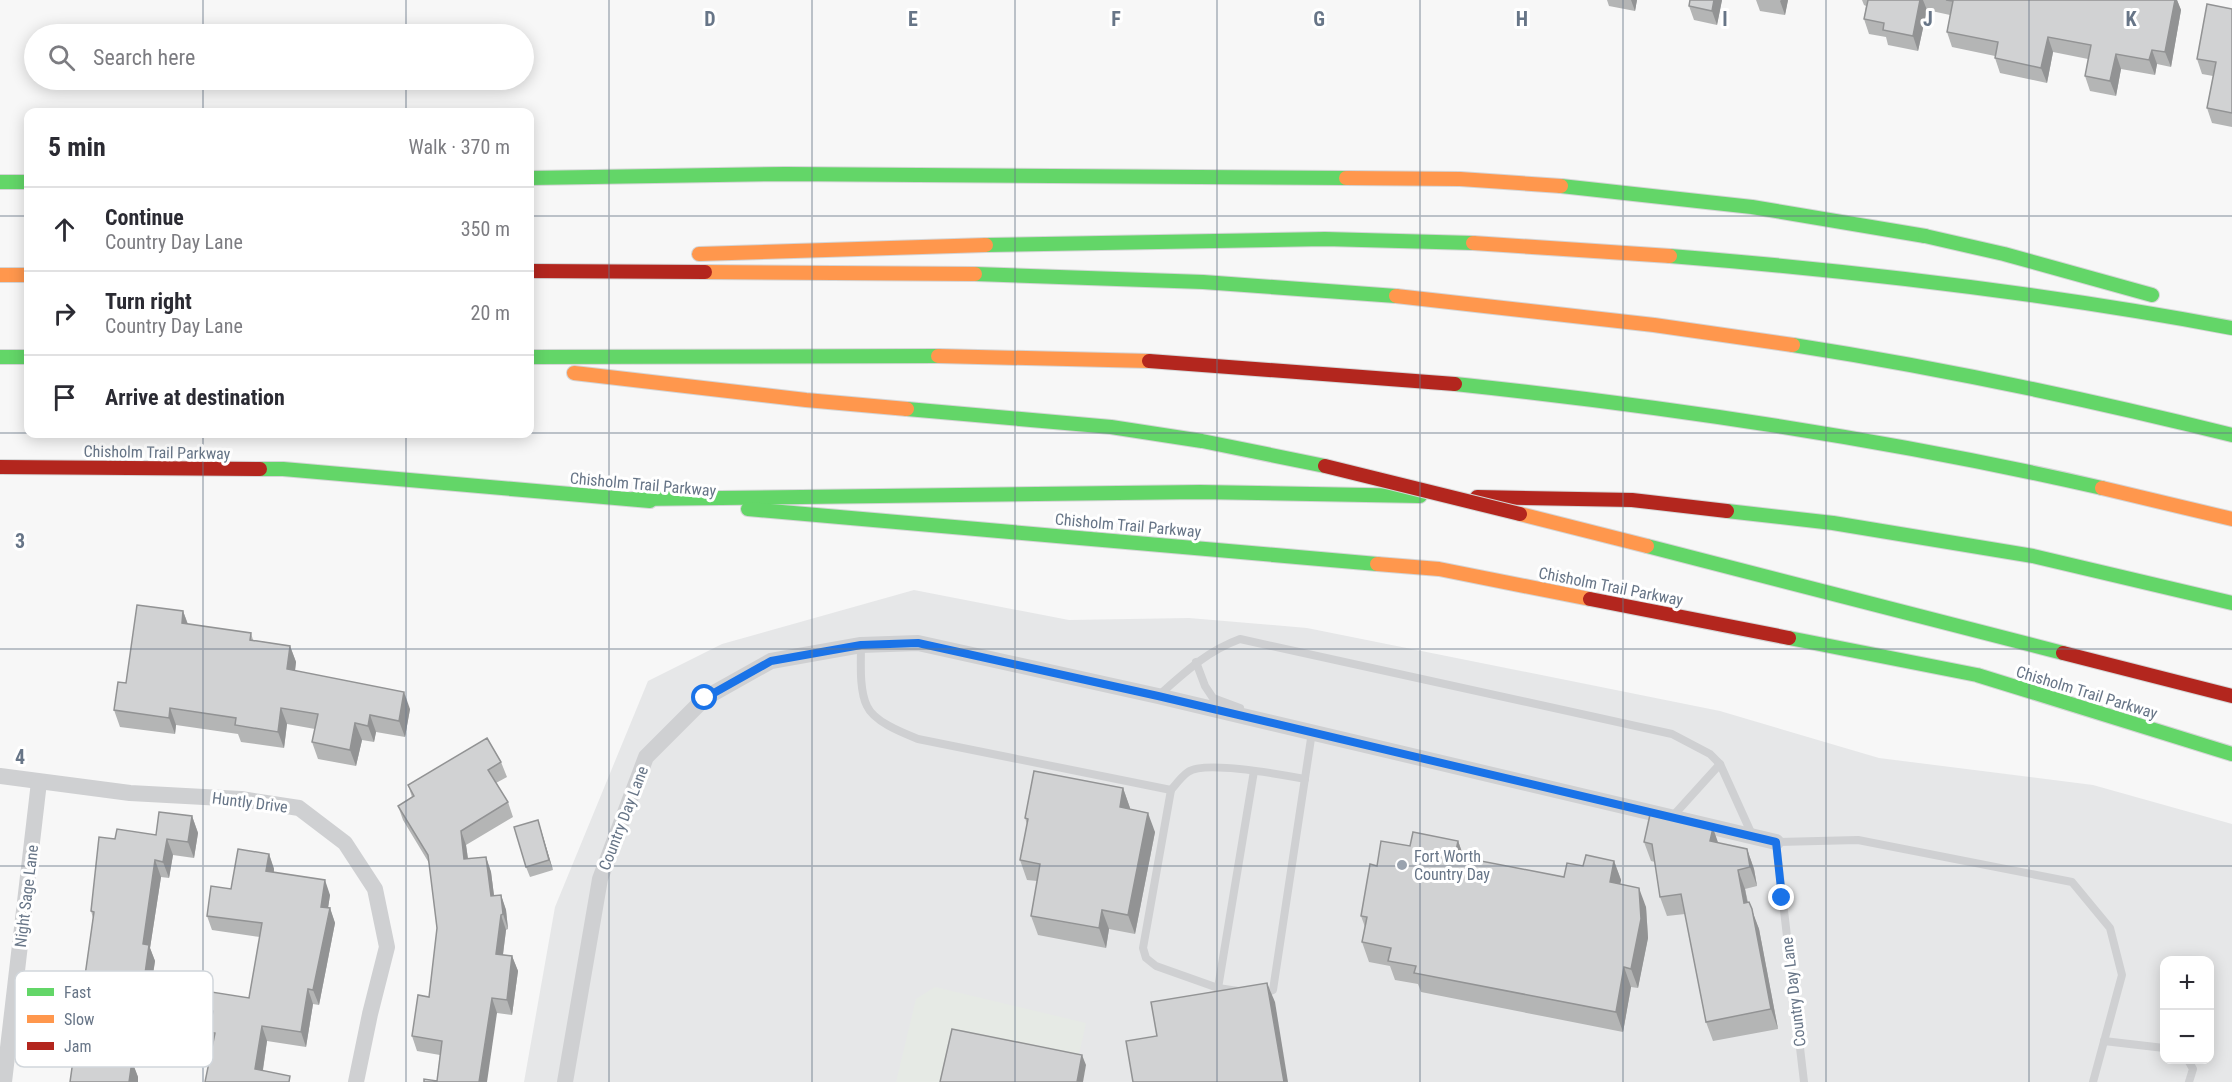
<!DOCTYPE html>
<meta charset="utf-8">
<style>
:root{--surface:#fff;--page:#f7f7f7;--text:#2b2b33;--muted:#7c7c81;--line:#e1e1e2}
body{margin:0;font-family:"Roboto Condensed",sans-serif;background:var(--page);color:var(--text)}
.controls{position:absolute;right:18px;bottom:18px;display:grid;overflow:hidden;border-radius:12px;box-shadow:0 3px 15px #0003}
.controls button{width:54px;height:54px;display:grid;place-items:center;padding:0;border:0;border-bottom:2px solid var(--line);background:var(--surface);color:var(--text);font:30px sans-serif}
.stop{position:absolute;width:18px;height:18px;margin:-14px;border:4px solid #1a73e8;border-radius:50%;background:#fff}
.stop.end{background:#1a73e8;border-color:#fff;box-shadow:0 2px 6px #0008}
.list{margin:0;padding:0;list-style:none}
h2{display:flex;justify-content:space-between;align-items:center;height:78px;margin:0;padding:0 24px;font-size:26px}
h2 small{font-size:20px;font-weight:400;color:var(--muted)}
.list li{display:grid;grid-template-columns:39px 1fr auto;gap:18px;align-items:center;box-sizing:border-box;height:84px;padding:0 24px;border-top:2px solid var(--line)}
.list b{display:block;font-size:22px;white-space:nowrap}
.list p{margin:0;font-size:20px;white-space:nowrap;color:var(--muted)}
.list em{font-size:20px;font-style:normal;color:var(--muted)}
.icon{flex:none;width:33px;height:33px;fill:none;stroke:currentColor;stroke-width:2;stroke-linecap:round;stroke-linejoin:round}
.map{position:relative;flex:none;width:2232px;height:1082px;overflow:hidden}
.search{position:absolute;background:var(--surface);box-shadow:0 3px 15px #0003;left:24px;top:24px;width:510px;height:66px;display:flex;align-items:center;gap:15px;box-sizing:border-box;padding:0 21px;border-radius:33px;color:var(--muted);font-size:22px}
.panel{position:absolute;background:var(--surface);box-shadow:0 3px 15px #0003;left:24px;top:108px;width:510px;height:330px;border-radius:12px}
.map>svg:first-child{display:block}
</style>
<div class="map">
<svg width="2232" height="1082" viewBox="0 0 2232 1082">
<rect width="100%" height="100%" fill="#f7f7f7"/>
<!-- built -->
<path fill="#e6e7e8" fill-rule="evenodd" d="M914 590 1069 620 1189 618 1307 628 1720 711 1879 758 2093 785 2232 824V1082H524L555 907 648 681 722 644ZM2164 960H2210V1060H2164Z"/>
<!-- green -->
<path fill="#e6eae5" d="M935 987 1086 1023 1073 1082H896L916 999Z"/>
<g fill="none" stroke-linecap="round" stroke-linejoin="round">
<defs>
<g id="fast">
<path d="M530 178 785 174 1346 178"/>
<path d="M0 182H28"/>
<path d="M1561 186 1752 207 1925 236"/>
<path d="M1925 236 2004 254 2152 295"/>
<path d="M986 245 1325 239 1473 243"/>
<path d="M1670 256C1859 271 2046 293 2232 328"/>
<path d="M975 274 1203 282 1396 296"/>
<path d="M1793 345C1941 368 2087 399 2232 435"/>
<path d="M0 357H28"/>
<path d="M530 357 938 356"/>
<path d="M1455 384C1672 407 1889 439 2102 488"/>
<path d="M907 409 1111 427 1202 441 1325 466"/>
<path d="M260 469H283L650 501"/>
<path d="M634 499 1200 492 1420 496"/>
<path d="M748 509 1377 564"/>
<path d="M1727 511 1833 523 2033 556 2232 603"/>
<path d="M1647 546 2063 653"/>
<path d="M1789 638 1977 675 2232 754"/>
</g>
<g id="slow">
<path d="M1346 178 1460 179 1561 186"/>
<path d="M1473 243 1670 256"/>
<path d="M699 254 986 245"/>
<path d="M705 272 975 274"/>
<path d="M0 275H28"/>
<path d="M1396 296 1654 325 1793 345"/>
<path d="M938 356 1149 361"/>
<path d="M574 373 806 400 907 409"/>
<path d="M2102 488 2232 519"/>
<path d="M1377 564 1439 569 1590 599"/>
</g>
<g id="jam">
<path d="M530 271 705 272"/>
<path d="M1149 361 1455 384"/>
<path d="M0 467 260 469"/>
<path d="M1477 497 1632 500 1727 511"/>
<path d="M1590 599 1789 638"/>
<path d="M2063 653 2232 696"/>
</g>
</defs>
<!-- fast casing -->
<use href="#fast" stroke="#d4d5d6" stroke-width="16"/>
<!-- slow casing -->
<use href="#slow" stroke="#d4d5d6" stroke-width="16"/>
<!-- jam casing -->
<use href="#jam" stroke="#d4d5d6" stroke-width="16"/>
<!-- lane -->
<g stroke="#cfd0d2" stroke-width="8">
<path d="M861 645C861 662 859 690 867 706 874 722 903 733 918 739L1171 790"/>
<path d="M1196 662 1205 686 1213 698 1240 708"/>
<path d="M1158 696C1184 673 1207 651 1240 639L1672 734 1710 754 1720 764 1753 837"/>
<path d="M1672 817 1720 764"/>
<path d="M1218 988 1254 771"/>
<path d="M1238 991 1218 988 1156 966 1146 958 1143 948 1171 790C1176 784 1182 776 1188 772 1205 760 1283 775 1305 779"/>
<path d="M1260 995 1273 990 1312 732"/>
<path d="M2104 1041 2164 1048"/>
<path d="M2188 1060 2193 1069 2189 1082"/>
<path d="M1804 1082 1776 842 1858 840 2072 882 2110 928 2122 975 2093 1082"/>
</g>
<!-- street -->
<g stroke="#cfd0d2" stroke-width="16">
<path d="M0 776 130 793 241 799 299 808 345 843 375 889 387 947 370 1014 356 1082"/>
<path d="M4 1082 39 782"/>
<path d="M565 1082 600 879 646 757 705 698 771 661 861 645 918 643 1158 696 1776 842"/>
</g>
<!-- fast -->
<use href="#fast" stroke="#63d668" stroke-width="14"/>
<!-- slow -->
<use href="#slow" stroke="#ff974d" stroke-width="14"/>
<!-- jam -->
<use href="#jam" stroke="#b3261e" stroke-width="14"/>
<defs>
<path id="slow-bridge" d="M1520 514 1647 546"/>
<path id="jam-bridge" d="M1325 466 1520 514"/>
</defs>
<!-- slow-bridge casing -->
<use href="#slow-bridge" stroke="#d4d5d5" stroke-width="16" stroke-linecap="butt"/>
<!-- jam-bridge casing -->
<use href="#jam-bridge" stroke="#d4d5d5" stroke-width="16" stroke-linecap="butt"/>
<!-- slow-bridge -->
<use href="#slow-bridge" stroke="#ff974d" stroke-width="14"/>
<!-- jam-bridge -->
<use href="#jam-bridge" stroke="#b3261e" stroke-width="14"/>
</g>
<!-- wall -->
<g fill="#b4b5b5">
<path d="M1607 0H1637L1635 11 1609 6Z"/>
<path d="M1722 0 1717 25 1694 20 1689 6Z"/>
<path d="M1756 0H1788L1785 15 1760 11Z"/>
<path d="M1862 0H2177L2181 10 2171 67 2157 64 2155 75 2121 69 2116 96 2090 91 2085 76 2088 59 2053 52 2047 83 2000 73 1995 58V56L1952 47 1947 32 1950 15 1927 10 1918 51 1888 45 1886 37 1869 34 1864 19 1866 6 1864 5Z"/>
<path d="M2232 9V127L2212 123 2207 108 2213 76 2202 74 2197 59Z"/>
<path d="M183 611 188 624 251 633 253 640 290 646 296 662 295 671 410 709 405 737 376 732 374 742 362 740 356 766 318 759 312 742 315 729 287 724 284 748 241 742 238 734 176 725 175 734 120 727 114 710Z"/>
<path d="M501 762 507 777 496 783 508 802 513 817 466 845 468 859 486 857 491 872 494 896 501 895 506 910 508 929 506 930 503 955 512 956 518 971 512 1015 497 1013 437 1081 440 1055 417 1051 412 1036 429 997 437 928 429 863 403 820 398 806 412 797 408 785Z"/>
<path d="M1123 788 1130 808V809L1155 832 1135 934 1109 929 1106 948 1038 935 1031 916 1037 881 1027 880 1020 860 1027 824 1025 818Z"/>
<path d="M192 816 198 833 194 858 173 855 169 878 161 877 150 948 155 961 151 990 161 1007 155 1045 134 1042 131 1060 138 1077V1082H70L93 918 91 911 115 839 156 835Z"/>
<path d="M541 830 553 870 530 877 526 867Z"/>
<path d="M1458 841 1464 858 1564 877 1583 866 1614 861 1621 880 1620 884 1646 907 1648 938 1638 988 1631 987 1623 1032 1421 992 1418 984 1395 980 1390 966 1369 962 1362 942 1365 927 1361 916 1377 866 1410 846Z"/>
<path d="M1644 842 1718 843 1747 849 1754 869 1757 886 1745 889 1748 902 1759 929 1778 1029 1713 1041 1706 1022 1685 914 1667 916 1660 897 1655 862 1651 861Z"/>
<path d="M269 854 274 869V872L330 895 328 908H330L335 923 319 1005 313 1004 306 1047 267 1041 263 1070 205 1082 213 1043 209 1032 210 1024 201 1023 196 1008 249 998 260 937 212 930 207 916 231 889Z"/>
</g>
<!-- shaded-wall -->
<g fill="#929394">
<path d="M1631 0H1637L1635 11Z"/>
<path d="M1714 0H1722L1717 25 1712 11Z"/>
<path d="M1781 0H1788L1785 15 1780 1Z"/>
<path d="M1920 0H1923L1927 10 1918 51 1913 36Z"/>
<path d="M2175 0H2177L2181 10 2171 67 2165 52Z"/>
<path d="M2048 37 2053 52 2047 83 2041 68Z"/>
<path d="M2152 50 2157 64 2155 75 2149 60Z"/>
<path d="M2116 54 2121 69 2116 96 2110 81Z"/>
<path d="M183 611 189 628 182 623Z"/>
<path d="M290 646 296 662 293 686 287 669Z"/>
<path d="M404 692 410 709 405 737 399 721Z"/>
<path d="M170 708 176 725 175 734 169 718Z"/>
<path d="M281 708 287 724 284 748 278 732Z"/>
<path d="M370 715 376 732 374 742 368 726Z"/>
<path d="M355 723 362 740 356 766 350 750Z"/>
<path d="M1123 788 1130 808 1127 827 1120 807Z"/>
<path d="M1148 813 1155 832 1135 934 1128 915Z"/>
<path d="M192 816 198 833 194 858 188 842Z"/>
<path d="M538 820 553 870 549 860Z"/>
<path d="M1713 828 1720 848 1710 841Z"/>
<path d="M461 831 466 845 470 874 464 859Z"/>
<path d="M167 839 173 855 169 878 163 862Z"/>
<path d="M1458 841 1465 860 1455 856Z"/>
<path d="M1747 849 1754 869 1757 886 1750 867Z"/>
<path d="M269 854 274 869 272 886 266 871Z"/>
<path d="M486 857 491 872 496 911 491 896Z"/>
<path d="M155 860 161 877 150 948 155 961 148 1004 143 988V944Z"/>
<path d="M1614 861 1621 880 1617 901 1610 882Z"/>
<path d="M1738 870 1745 889 1751 923 1744 903Z"/>
<path d="M325 880 330 895 326 921 321 907Z"/>
<path d="M1639 888 1646 907 1648 938 1638 988 1631 969Z"/>
<path d="M501 895 506 910 508 929 503 914Z"/>
<path d="M1749 902 1759 929 1778 1029 1771 1009Z"/>
<path d="M330 908 335 923 319 1005 313 990Z"/>
<path d="M1102 910 1109 929 1106 948 1099 928Z"/>
<path d="M501 915 506 930 501 969 496 954Z"/>
<path d="M512 956 518 971 512 1015 507 1000Z"/>
<path d="M1624 967 1631 987 1623 1032 1616 1012Z"/>
<path d="M1267 983 1275 1002 1288 1082H1284Z"/>
<path d="M308 989 313 1004 306 1047 301 1032Z"/>
<path d="M155 990 161 1007 155 1045 149 1029Z"/>
<path d="M492 998 497 1013 487 1082H479Z"/>
<path d="M128 1026 134 1042 129 1075 123 1059Z"/>
<path d="M262 1026 267 1041 261 1082 255 1069Z"/>
<path d="M1082 1055 1086 1065 1083 1082H1077Z"/>
<path d="M132 1061 138 1077V1082H129Z"/>
</g>
<!-- building -->
<g fill="#d1d2d3" stroke="#929394" stroke-width="1.5">
<path d="M1690 0H1714L1712 11 1689 6Z"/>
<path d="M1868 0H1920L1913 36 1883 30 1884 23 1864 19Z"/>
<path d="M1946 0H2175L2165 52 2152 50 2149 60 2116 54 2110 81 2085 76 2091 45 2048 37 2041 68 1995 58 1998 42 1947 32 1953 1Z"/>
<path d="M2207 4 2232 9V113L2207 108 2216 62 2197 59Z"/>
<path d="M137 605 183 611 182 623 251 633 250 640 290 646 287 669 404 692 399 721 370 715 368 726 355 723 350 750 312 742 318 714 281 708 278 732 235 725 236 718 170 708 169 718 114 710 118 682 126 683Z"/>
<path d="M487 738 501 762 488 770 508 802 461 831 464 859 486 857 491 896 501 895 503 914 501 915 496 954 512 956 507 1000 492 998 479 1082H424V1079L437 1081 442 1041 412 1036 418 995 429 997 437 928 428 855 398 806 414 796 408 785Z"/>
<path d="M1034 771 1123 788 1120 807 1148 813 1128 915 1102 910 1099 928 1031 916 1040 864 1020 860 1028 819 1025 818Z"/>
<path d="M1651 810 1713 828 1710 841 1747 849 1750 867 1738 870 1744 903 1749 902 1752 909 1771 1009 1706 1022 1681 894 1660 897 1652 844 1644 842Z"/>
<path d="M159 812 192 816 188 842 167 839 163 862 155 860 143 944 149 945 143 988 155 990 149 1029 128 1026 123 1059 132 1061 129 1082H70L94 912 91 911 99 837 115 839 117 829 156 835Z"/>
<path d="M538 820 549 860 526 867 514 827Z"/>
<path d="M1413 832 1458 841 1455 856 1564 877 1567 863 1583 866 1586 855 1614 861 1610 882 1639 888 1641 919 1631 969 1624 967 1616 1012 1414 973 1416 966 1388 961 1391 948 1362 942 1367 917 1361 916 1370 864 1377 866 1381 841 1410 846Z"/>
<path d="M238 849 269 854 266 871 325 880 321 907 330 908 313 990 308 989 301 1032 262 1026 255 1069 290 1076 289 1082H205L215 1033 209 1032 213 1011 196 1008 199 990 249 998 262 923 207 916 211 886 231 889Z"/>
<path d="M1267 983 1284 1082H1133L1126 1041 1157 1036 1151 1002Z"/>
<path d="M952 1029 1082 1055 1077 1082H940Z"/>
</g>
<g fill="none" stroke-linecap="round" stroke-linejoin="round">
<!-- route -->
<path stroke="#1a73e8" stroke-width="8" d="M705 698 771 661 861 645 918 643 1158 696 1776 842 1782 898"/>
</g>
<!-- grid -->
<path fill="none" stroke="#677587" stroke-width="1.5" stroke-opacity="0.55" d="M203 0V34M406 0V34M609 0V1082M812 0V1082M1015 0V1082M1217 0V1082M1420 0V1082M1623 0V1082M1826 0V1082M2029 0V1082M203 80V112M406 80V112M0 216H28M530 216H2232M0 433H28M530 433H2232M203 434V1082M406 434V1082M0 649H2232M0 866H2232"/>
<!-- markers -->
<circle fill="#99a2ae" stroke="#fff" stroke-width="2" cx="1402" cy="865" r="6"/>
<g text-anchor="middle" stroke-width="6" stroke-linejoin="round" paint-order="stroke">
<!-- street labels -->
<g font-size="16" fill="#677587" stroke="#fff">
<text transform="translate(157 452) rotate(1)" y="6">Chisholm Trail Parkway</text>
<text transform="translate(643 484) rotate(5)" y="6">Chisholm Trail Parkway</text>
<text transform="translate(1128 525) rotate(5)" y="6">Chisholm Trail Parkway</text>
<text transform="translate(1611 586) rotate(11)" y="6">Chisholm Trail Parkway</text>
<text transform="translate(2087 692) rotate(17)" y="6">Chisholm Trail Parkway</text>
<text transform="translate(250 802) rotate(7)" y="6">Huntly Drive</text>
<text transform="translate(623 818) rotate(-69)" y="6">Country Day Lane</text>
<text transform="translate(26 896) rotate(-83)" y="6">Night Sage Lane</text>
<text transform="translate(1793 992) rotate(-97)" y="6">Country Day Lane</text>
</g>
<!-- poi labels -->
<g font-size="16" fill="#677587" stroke="#fff" text-anchor="start">
<text x="1414" y="862">Fort Worth<tspan x="1414" dy="18">Country Day</tspan></text>
</g>
</g>
<!-- legend -->
<rect x="15" y="971" width="198" height="96" rx="9" fill="#fff" stroke="#d1d6db" stroke-width="1.5"/>
<rect x="27" y="988" width="27" height="8" fill="#63d668"/>
<rect x="27" y="1015" width="27" height="8" fill="#ff974d"/>
<rect x="27" y="1042" width="27" height="8" fill="#b3261e"/>
<g font-size="16" fill="#677587">
<text x="64" y="998">Fast</text>
<text x="64" y="1025">Slow</text>
<text x="64" y="1052">Jam</text>
</g>
<g font-size="20" text-anchor="middle" font-weight="bold" fill="#677587" stroke="#fff" stroke-width="6" stroke-linejoin="round" paint-order="stroke">
<text x="710" y="26">D</text>
<text x="913" y="26">E</text>
<text x="1116" y="26">F</text>
<text x="1319" y="26">G</text>
<text x="1522" y="26">H</text>
<text x="1725" y="26">I</text>
<text x="1928" y="26">J</text>
<text x="2131" y="26">K</text>
<text x="20" y="548">3</text>
<text x="20" y="764">4</text>
</g>
</svg>
<div class="controls">
<button>+</button>
<button>−</button>
</div>
<div class="stop" style="left:705px;top:698px"></div>
<div class="stop end" style="left:1782px;top:898px"></div>
<div class="search"><svg class="icon" aria-label="search" viewBox="0 0 24 24"><circle cx="10" cy="10" r="6"/><path d="M15 15l6 6"/></svg>Search here</div>
<section class="panel">
<h2>5 min<small>Walk · 370 m</small></h2>
<ul class="list">
<li><svg class="icon" aria-label="ahead" viewBox="0 0 24 24"><path d="M12 20V5M6 11l6-6 6 6"/></svg><div><b>Continue</b><p>Country Day Lane</p></div><em>350 m</em></li>
<li><svg class="icon" aria-label="right" viewBox="0 0 24 24"><path d="M7 20v-9h11M14 6l5 5-5 5"/></svg><div><b>Turn right</b><p>Country Day Lane</p></div><em>20 m</em></li>
<li><svg class="icon" aria-label="arrive" viewBox="0 0 24 24"><path d="M6 21V4h12l-3 4 3 4H6"/></svg><div><b>Arrive at destination</b></div></li>
</ul>
</section>
</div>
